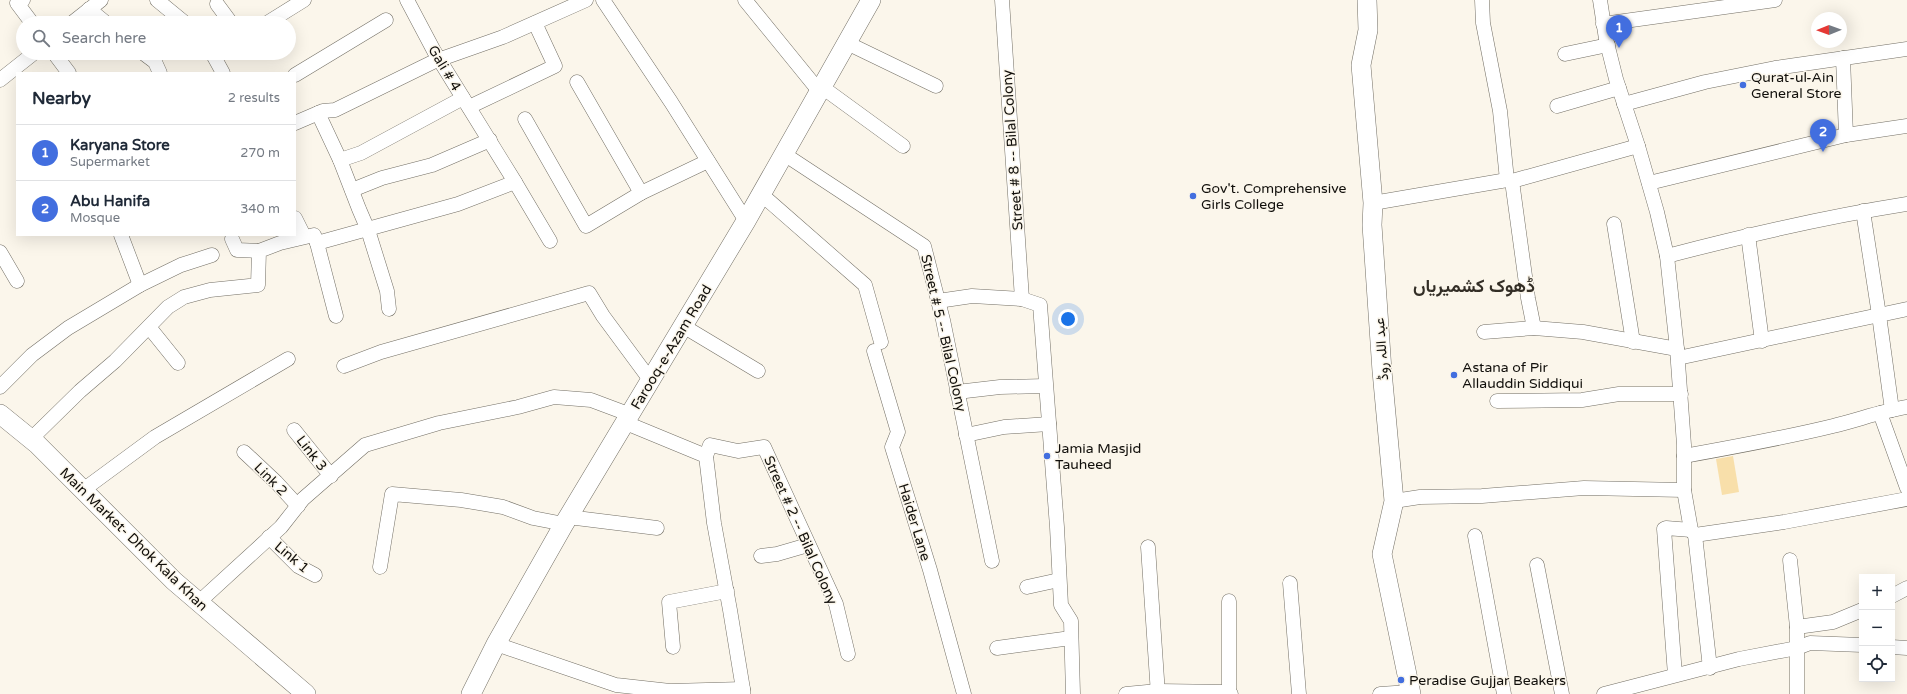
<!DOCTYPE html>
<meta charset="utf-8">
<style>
:root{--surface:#fff;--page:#f2f2f3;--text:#1f2937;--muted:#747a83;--line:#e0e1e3;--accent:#426edf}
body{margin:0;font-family:"Varela Round",Vazirmatn,sans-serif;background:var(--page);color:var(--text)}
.controls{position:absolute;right:12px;bottom:12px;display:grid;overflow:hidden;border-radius:0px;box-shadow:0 4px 16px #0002}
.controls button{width:36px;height:36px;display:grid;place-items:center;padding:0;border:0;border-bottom:1px solid var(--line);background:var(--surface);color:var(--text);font:20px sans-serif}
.compass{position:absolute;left:1811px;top:12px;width:36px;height:36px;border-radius:50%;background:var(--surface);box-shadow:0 4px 16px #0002;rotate:269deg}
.you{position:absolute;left:1068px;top:319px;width:14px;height:14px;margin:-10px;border:3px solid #fff;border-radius:50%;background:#1a73e8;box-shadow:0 0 0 6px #1a73e833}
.badge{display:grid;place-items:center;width:26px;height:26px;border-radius:50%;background:var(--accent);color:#fff;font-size:13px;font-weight:700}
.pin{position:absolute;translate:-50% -33px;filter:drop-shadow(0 1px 2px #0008)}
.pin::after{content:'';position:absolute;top:21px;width:14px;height:12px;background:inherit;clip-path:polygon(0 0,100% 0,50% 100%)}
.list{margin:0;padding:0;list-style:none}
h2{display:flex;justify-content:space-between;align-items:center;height:52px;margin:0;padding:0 16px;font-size:17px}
h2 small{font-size:13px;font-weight:400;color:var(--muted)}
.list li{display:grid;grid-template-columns:26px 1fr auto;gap:12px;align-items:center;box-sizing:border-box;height:56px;padding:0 16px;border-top:1px solid var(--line)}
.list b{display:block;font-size:15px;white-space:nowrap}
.list p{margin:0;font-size:13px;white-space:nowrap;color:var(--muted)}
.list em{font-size:13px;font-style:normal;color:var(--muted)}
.icon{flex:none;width:22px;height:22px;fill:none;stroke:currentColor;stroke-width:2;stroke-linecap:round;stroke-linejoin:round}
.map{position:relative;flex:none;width:1907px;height:694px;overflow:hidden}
.search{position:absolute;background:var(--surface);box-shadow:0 4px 16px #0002;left:16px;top:16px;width:280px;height:44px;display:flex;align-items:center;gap:10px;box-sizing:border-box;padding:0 14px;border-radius:22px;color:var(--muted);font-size:15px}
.panel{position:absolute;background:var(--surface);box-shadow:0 4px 16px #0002;left:16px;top:72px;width:280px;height:164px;border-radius:0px}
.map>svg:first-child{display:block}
</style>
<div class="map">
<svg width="1907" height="694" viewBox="0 0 1907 694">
<rect width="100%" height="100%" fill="#fbf6eb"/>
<!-- building -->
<path fill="#f8dfaa" d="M1733 456 1739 492 1722 495 1716 459Z"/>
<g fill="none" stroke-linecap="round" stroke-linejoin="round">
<defs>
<g id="street">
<path d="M23 0 17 3 32 23"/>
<path d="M157 0 185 23"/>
<path d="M603 0 671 102 746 221"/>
<path d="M745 0 819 91"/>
<path d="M1002 0 1022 299"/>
<path d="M1482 0 1483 23 1500 111 1507 180"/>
<path d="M1600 0 1606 39 1616 79 1638 146 1657 212 1667 256 1677 349 1684 445V490L1691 530 1695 535 1710 668"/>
<path d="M217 4 231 23"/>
<path d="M89 9 106 23"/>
<path d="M72 23 101 0"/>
<path d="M267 23 304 0"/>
<path d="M1603 24 1775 0"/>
<path d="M847 43 936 86"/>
<path d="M54 53 69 73"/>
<path d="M143 53 155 62 160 73"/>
<path d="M212 53 223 73"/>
<path d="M1565 54 1608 45"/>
<path d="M1843 58 1846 135"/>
<path d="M295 75 386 20"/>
<path d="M0 80 34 53"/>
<path d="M577 82 641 193"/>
<path d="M822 87 903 146"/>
<path d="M1624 104 1705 82 1775 68 1907 49"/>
<path d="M1557 106 1619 88"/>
<path d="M469 107 555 66 535 23"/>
<path d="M318 113 340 160 359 209 368 230 387 291 389 309"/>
<path d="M525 119 586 226 641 193 708 161"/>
<path d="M295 123 323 111 335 110 435 61 503 37 586 0"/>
<path d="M784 154 924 246 943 320 992 561"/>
<path d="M340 160 361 153 463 98"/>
<path d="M1512 181 1528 298 1534 328"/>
<path d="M515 182 550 241"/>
<path d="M1649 183 1846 135 1907 126"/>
<path d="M352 190 382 178 432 165 490 140"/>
<path d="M761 194 865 285 881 342"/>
<path d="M1373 203 1507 180 1512 181 1638 146"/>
<path d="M1863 211 1879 315 1892 410"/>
<path d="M295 218 304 236"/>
<path d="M1614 224 1633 342"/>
<path d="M121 235 140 285"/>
<path d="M1748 235 1762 341"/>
<path d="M232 239 237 250 259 251"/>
<path d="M317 243 336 316"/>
<path d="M0 252 17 281"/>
<path d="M1667 256C1747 235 1825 217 1907 204"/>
<path d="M938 301 972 296 1022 299 1040 305 1057 527 1061 605 1071 621 1073 694"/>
<path d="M683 326 758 371"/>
<path d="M149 327 178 363"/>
<path d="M1484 332 1534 328 1583 332 1677 349"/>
<path d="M874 351 898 432 892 447 930 570 964 694"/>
<path d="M1678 358 1907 309"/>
<path d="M344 366 381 352 589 293 603 316 651 381"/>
<path d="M0 387 32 355 68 328 140 285 181 265 212 255"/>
<path d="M957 392 1000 387 1045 386"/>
<path d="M1497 401 1582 400 1619 394H1681"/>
<path d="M1880 413 1907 488"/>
<path d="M626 423 706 456 714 523 730 610 743 689"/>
<path d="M294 430 331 476"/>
<path d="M966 435 1004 427 1049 424"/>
<path d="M31 439 80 391 115 361 168 307 184 297 210 290 258 285 259 251 280 243 314 235 317 243 458 204 515 182 434 51 407 0"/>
<path d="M244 452 276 482 298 506"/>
<path d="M706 456 710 445 738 451 764 447 836 604 848 654"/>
<path d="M1684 456C1734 447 1784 438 1833 426 1858 420 1882 411 1907 407"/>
<path d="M83 490 155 437 288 359"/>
<path d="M1394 501 1420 497 1482 496 1584 488 1684 490"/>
<path d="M568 517 657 528"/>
<path d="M1695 535 1784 522 1907 499"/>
<path d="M1475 536 1504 694"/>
<path d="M269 537 298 566 315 575"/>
<path d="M1148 547 1158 694"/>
<path d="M761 556 777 554 808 545"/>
<path d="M1790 560 1797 627"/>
<path d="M1537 565 1562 694"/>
<path d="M380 567 392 494 461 500 503 507 533 518 564 524"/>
<path d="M1290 583 1299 694"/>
<path d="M1027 587 1059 580"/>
<path d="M1892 596 1907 588"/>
<path d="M1229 601V692"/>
<path d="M199 602 281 527 303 499 365 445 439 423 518 407 554 397 591 400 631 415"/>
<path d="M496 644 616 685 670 691 743 689V694"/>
<path d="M673 647 669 602 727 591"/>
<path d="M1892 647 1907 648"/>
<path d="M997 648 1071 638"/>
<path d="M1675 675 1664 529 1666 528 1691 530"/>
<path d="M1126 694 1158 691 1229 692 1231 694"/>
<path d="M1380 694 1410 692"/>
<path d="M1604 694 1739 659 1797 648 1810 643 1862 645"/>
<path d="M1797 694V627L1833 622 1862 610"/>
</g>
<g id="secondary">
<path d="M1367 0 1368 30 1361 65 1373 203 1372 225 1382 371 1394 501 1382 554 1411 694"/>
<path d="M0 414 37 444 174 581 306 694"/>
<path d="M471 694 496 644 564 524 746 221 871 0"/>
</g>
</defs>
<!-- street casing -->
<use href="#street" stroke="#736f65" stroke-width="15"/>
<!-- secondary casing -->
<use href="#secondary" stroke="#736f65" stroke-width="20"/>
<!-- street -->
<use href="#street" stroke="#fff" stroke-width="14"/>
<!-- secondary -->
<use href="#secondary" stroke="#fff" stroke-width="19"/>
</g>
<!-- markers -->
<g fill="#426edf" stroke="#fbf6eb" stroke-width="1.5">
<circle cx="1743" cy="85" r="4"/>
<circle cx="1193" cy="196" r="4"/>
<circle cx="1454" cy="375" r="4"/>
<circle cx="1047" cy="456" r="4"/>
<circle cx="1401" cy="680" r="4"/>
</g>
<g text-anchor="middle" stroke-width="3" stroke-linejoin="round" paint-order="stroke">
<!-- street labels -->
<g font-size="14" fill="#110f0b" stroke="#fbf6eb">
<text transform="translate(445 68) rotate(59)" y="5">Gali # 4</text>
<text transform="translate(1012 150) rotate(-94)" y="5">Street # 8 -- Bilal Colony</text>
<text transform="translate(944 333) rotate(77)" y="5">Street # 5 -- Bilal Colony</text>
<text transform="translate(671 347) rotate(-59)" y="5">Farooq-e-Azam Road</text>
<text transform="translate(1381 349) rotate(-94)" y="5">عبد اللہ روڈ</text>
<text transform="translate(312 453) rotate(52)" y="5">Link 3</text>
<text transform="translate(271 479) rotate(45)" y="5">Link 2</text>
<text transform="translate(915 522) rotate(73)" y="5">Haider Lane</text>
<text transform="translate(801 530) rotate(66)" y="5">Street # 2 -- Bilal Colony</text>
<text transform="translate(134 539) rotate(44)" y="5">Main Market- Dhok Kala Khan</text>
<text transform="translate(292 557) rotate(40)" y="5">Link 1</text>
</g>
<!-- poi labels -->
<g font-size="14" fill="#110f0b" stroke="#fbf6eb" text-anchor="start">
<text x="1751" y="82">Qurat-ul-Ain<tspan x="1751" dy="16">General Store</tspan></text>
<text x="1201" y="193">Gov't. Comprehensive<tspan x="1201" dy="16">Girls College</tspan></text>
<text x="1462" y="372">Astana of Pir<tspan x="1462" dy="16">Allauddin Siddiqui</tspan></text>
<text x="1055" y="453">Jamia Masjid<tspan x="1055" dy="16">Tauheed</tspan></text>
<text x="1409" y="685">Peradise Gujjar Beakers</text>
</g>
<!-- district labels -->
<g font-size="18" font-weight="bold" fill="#332e26" stroke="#fbf6eb">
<text x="1474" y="292">ڈھوک کشمیریاں</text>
</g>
</g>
</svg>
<div class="controls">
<button>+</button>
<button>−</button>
<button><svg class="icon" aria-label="locate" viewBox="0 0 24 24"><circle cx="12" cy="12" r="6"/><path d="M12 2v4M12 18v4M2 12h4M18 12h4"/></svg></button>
</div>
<svg class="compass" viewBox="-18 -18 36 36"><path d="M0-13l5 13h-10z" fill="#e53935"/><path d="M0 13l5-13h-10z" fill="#747a83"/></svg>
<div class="you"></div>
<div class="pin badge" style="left:1619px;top:48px">1</div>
<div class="pin badge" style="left:1823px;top:152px">2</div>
<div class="search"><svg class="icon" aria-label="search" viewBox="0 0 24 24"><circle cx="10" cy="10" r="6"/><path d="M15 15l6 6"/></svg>Search here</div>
<section class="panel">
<h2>Nearby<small>2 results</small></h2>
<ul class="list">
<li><span class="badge">1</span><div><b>Karyana Store</b><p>Supermarket</p></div><em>270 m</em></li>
<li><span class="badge">2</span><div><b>Abu Hanifa</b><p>Mosque</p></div><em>340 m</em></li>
</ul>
</section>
</div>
